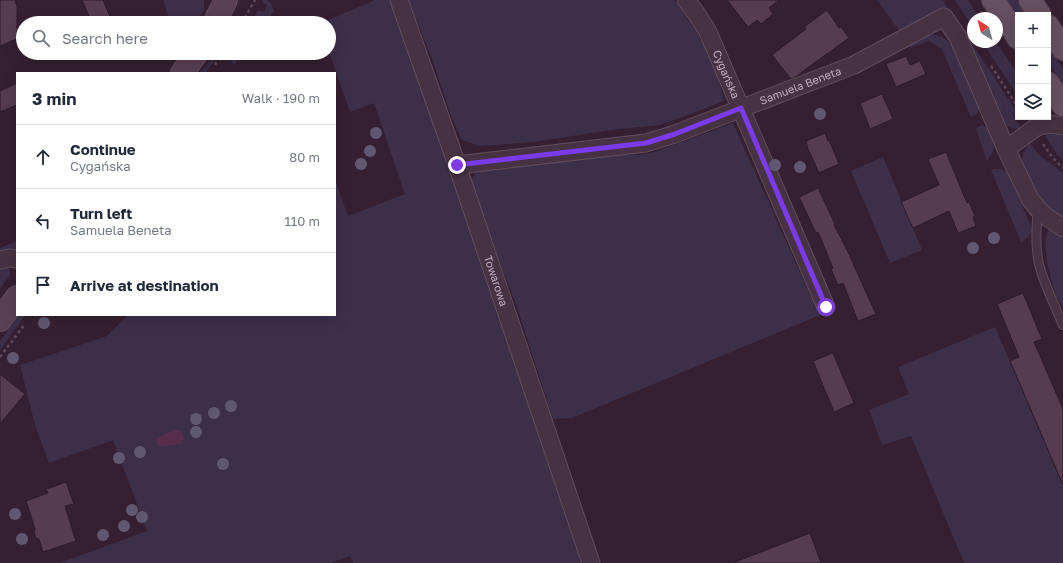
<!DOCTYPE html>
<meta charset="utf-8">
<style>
:root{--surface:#fff;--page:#f6f6f7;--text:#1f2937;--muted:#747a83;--line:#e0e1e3}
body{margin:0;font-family:"Golos Text",sans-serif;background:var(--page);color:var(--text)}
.controls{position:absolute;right:12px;top:12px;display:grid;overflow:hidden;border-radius:0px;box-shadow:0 4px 16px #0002}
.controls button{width:36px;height:36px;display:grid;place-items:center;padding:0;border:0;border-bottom:1px solid var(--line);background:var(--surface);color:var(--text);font:20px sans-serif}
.compass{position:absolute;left:967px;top:12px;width:36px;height:36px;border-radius:50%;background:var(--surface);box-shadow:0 4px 16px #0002;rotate:324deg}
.stop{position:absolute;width:12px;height:12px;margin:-9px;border:3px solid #7c3aed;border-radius:50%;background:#fff}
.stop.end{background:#7c3aed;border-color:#fff;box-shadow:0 1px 4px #0008}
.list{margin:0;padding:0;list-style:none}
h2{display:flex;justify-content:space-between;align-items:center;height:52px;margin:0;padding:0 16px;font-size:17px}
h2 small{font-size:13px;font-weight:400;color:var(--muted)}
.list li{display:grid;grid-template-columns:26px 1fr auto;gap:12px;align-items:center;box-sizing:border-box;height:64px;padding:0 16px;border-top:1px solid var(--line)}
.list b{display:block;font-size:15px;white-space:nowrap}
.list p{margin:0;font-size:13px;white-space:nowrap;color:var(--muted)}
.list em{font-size:13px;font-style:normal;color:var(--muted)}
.icon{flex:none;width:22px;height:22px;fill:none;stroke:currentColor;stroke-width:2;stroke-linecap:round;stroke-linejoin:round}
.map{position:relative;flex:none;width:1063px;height:563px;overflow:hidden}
.search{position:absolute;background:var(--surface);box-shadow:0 4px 16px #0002;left:16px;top:16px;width:320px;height:44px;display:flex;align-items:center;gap:10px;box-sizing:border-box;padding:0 14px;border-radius:22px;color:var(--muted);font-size:15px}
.panel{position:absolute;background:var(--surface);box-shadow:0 4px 16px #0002;left:16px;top:72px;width:320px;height:244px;border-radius:0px}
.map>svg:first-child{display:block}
</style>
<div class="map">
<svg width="1063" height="563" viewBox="0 0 1063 563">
<rect width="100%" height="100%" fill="#361f31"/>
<!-- green -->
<g fill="#3c2f4a">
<path d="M163 0H204V10L195 23H171Z"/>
<path d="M263 0H267L271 3 274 11 265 23H250L258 10 264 12 267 5 262 2Z"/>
<path d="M373 0H390L461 197 485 260 501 322 510 340 550 469 581 563H353L350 556 331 563H60L147 531 113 440 49 463 35 425 20 365 107 336 128 315H335V180L348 216 405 194 374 103 350 112 329 52V23H321L373 1Z"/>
<path d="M408 0H674C697 30 717 63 724 101L691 114 660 125 611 130 534 142 479 146 462 140 450 113 432 58Z"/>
<path d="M877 0H943L947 7 901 33Z"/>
<path d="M955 0H968L980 18H973V28Z"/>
<path d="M1006 0H1017L1027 15H1018V18Z"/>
<path d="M965 33 1015 109 1013 117 1021 128C1011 130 1006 126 1001 118Z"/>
<path d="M931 34C942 36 947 39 953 48L979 108 977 114 971 117 976 128 982 125 986 127 995 145 994 149 987 161 976 129 942 49 929 41 910 48 908 43 927 35Z"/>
<path d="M982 42H996L1018 74V96Z"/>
<path d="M1048 46 1063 69V84L1048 62Z"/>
<path d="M231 53H243L234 65 228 57Z"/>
<path d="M214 56 216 58 205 73H200Z"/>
<path d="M733 123 811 297 825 313 572 418 553 419 549 407 517 307 470 185 476 171 612 154 638 155 655 152Z"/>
<path d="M1051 133H1057L1063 136V160L1057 154 1045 136Z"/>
<path d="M1030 143 1038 154 1063 173V218C1045 206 1036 194 1027 175 1025 170 1022 165 1022 160 1023 153 1026 148 1030 143Z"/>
<path d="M883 157 922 250 890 263 851 171Z"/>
<path d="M995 169H1000L1007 172 1031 226 1032 231 1028 237 1021 242 991 170Z"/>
<path d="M1049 230 1053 231 1063 238V309C1060 303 1057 297 1055 292 1050 279 1040 240 1049 230Z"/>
<path d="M17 241V251L0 253V248Z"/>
<path d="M0 264 9 267 10 275 0 289Z"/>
<path d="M19 315H25L0 350V341Z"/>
<path d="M995 327 1063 485V563H964L911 436 882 445 869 410 909 394 898 367Z"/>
</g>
<!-- water -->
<path fill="#572d4d" d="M176 430 181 431C184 435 184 438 183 443 179 444 161 447 159 446 156 444 156 442 156 440L158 437Z"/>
<!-- building -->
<g fill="#573b50" stroke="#2d1a28">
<path d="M0 0H15L17 6V39L0 46Z"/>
<path d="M82 0H103L111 19 102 23H92Z"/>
<path d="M727 0H779L769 8 773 14 761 24 757 20 748 27Z"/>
<path d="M827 10 839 28 841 27 849 38 814 63 797 76 791 79 772 55 806 29 804 27Z"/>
<path d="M906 56 910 65 920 61 926 74 896 87 886 64Z"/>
<path d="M17 83V105L0 112V91Z"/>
<path d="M882 94 893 119 870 129 860 103Z"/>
<path d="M825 133 828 141 829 140 839 164 819 173 808 149 806 141Z"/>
<path d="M946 152 967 203 969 202 975 216 973 217 976 226 958 233 949 211 913 228 901 202 939 185 928 159Z"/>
<path d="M818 188 835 224 834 225 847 250 876 314 858 321 843 283 838 285 831 269 833 268 818 232 816 233 799 197Z"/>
<path d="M1023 293 1042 339 1034 342 1063 409V485L1010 361 1019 357 997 304Z"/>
<path d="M833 353 854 403 834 412 813 361Z"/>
<path d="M0 374 25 394 0 424Z"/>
<path d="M66 482 74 504 65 506 76 541 43 552 39 539 36 538 34 532 35 529 26 501 48 493 46 489Z"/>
<path d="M810 533 821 563H735V562Z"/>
</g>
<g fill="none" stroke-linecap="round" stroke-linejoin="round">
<defs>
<path id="lane" d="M1038 209C1036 227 1035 246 1039 264 1044 284 1055 306 1063 325"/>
<g id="street">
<path id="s1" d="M399 0 457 165 591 563"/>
<path id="s2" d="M686 0 696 13 708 32 826 307"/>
<path d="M1038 126 1051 124 1063 126"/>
<path d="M1006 149 1038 126 1042 117"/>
<path id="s3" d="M457 165 646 143 675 134 854 65 944 17 958 37 1006 149 1030 199 1038 209 1047 217 1063 228"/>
<path d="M0 260 10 258 17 259"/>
</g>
<g id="secondary">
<path d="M214 23 226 0"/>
<path d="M182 73 197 53"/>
<path d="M0 320 17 297"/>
</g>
<g id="primary">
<path d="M993 0 1018 38"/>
<path d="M1030 0 1040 15"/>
<path d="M1048 26 1063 49"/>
<path d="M1048 83 1063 105"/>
</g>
</defs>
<!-- lane casing -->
<use href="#lane" stroke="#624d5c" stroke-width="10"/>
<!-- street casing -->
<use href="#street" stroke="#624d5c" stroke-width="19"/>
<!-- secondary casing -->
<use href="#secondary" stroke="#624d5c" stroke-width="24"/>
<!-- primary casing -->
<use href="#primary" stroke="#503c4a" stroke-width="24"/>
<!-- path -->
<g stroke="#5b495f" stroke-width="2.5" stroke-dasharray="3 3" stroke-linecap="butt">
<path d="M242 23 255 0"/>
<path d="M215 65 223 53"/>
<path d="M991 66 1018 107"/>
<path d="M1043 144 1052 157 1063 168"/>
<path d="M0 357 25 324"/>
</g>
<!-- lane -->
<use href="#lane" stroke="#473242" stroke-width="8"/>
<!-- street -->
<use href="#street" stroke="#473242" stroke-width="17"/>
<!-- secondary -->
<use href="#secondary" stroke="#5a4052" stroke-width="22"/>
<!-- primary -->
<use href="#primary" stroke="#675061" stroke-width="22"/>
</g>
<!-- trees -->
<g fill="#605873">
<circle cx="820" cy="114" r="6"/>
<circle cx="376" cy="133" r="6"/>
<circle cx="370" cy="151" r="6"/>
<circle cx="361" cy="164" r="6"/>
<circle cx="775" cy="165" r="6"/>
<circle cx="800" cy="167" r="6"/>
<circle cx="994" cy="238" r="6"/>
<circle cx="973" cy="248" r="6"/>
<circle cx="44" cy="323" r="6"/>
<circle cx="13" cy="358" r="6"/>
<circle cx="231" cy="406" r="6"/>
<circle cx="214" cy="413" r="6"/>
<circle cx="196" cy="419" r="6"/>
<circle cx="196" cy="432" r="6"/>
<circle cx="140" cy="452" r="6"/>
<circle cx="119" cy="458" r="6"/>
<circle cx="223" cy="464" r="6"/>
<circle cx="132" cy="510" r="6"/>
<circle cx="15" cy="514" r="6"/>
<circle cx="142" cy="517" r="6"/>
<circle cx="124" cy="526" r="6"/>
<circle cx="103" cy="535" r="6"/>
<circle cx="22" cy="539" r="6"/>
</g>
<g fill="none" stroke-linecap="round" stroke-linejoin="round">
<!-- route -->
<path stroke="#7c3aed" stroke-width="5" d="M457 165 646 143 675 134 741 108 826 307"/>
</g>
<g text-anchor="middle" stroke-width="3" stroke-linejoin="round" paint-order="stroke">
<!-- street labels -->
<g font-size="11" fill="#c4acbd" stroke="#2b1826">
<text dy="4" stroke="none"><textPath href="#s2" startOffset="85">Cygańska</textPath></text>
<text dy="4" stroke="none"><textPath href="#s3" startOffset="355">Samuela Beneta</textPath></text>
<text dy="4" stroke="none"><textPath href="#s1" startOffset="297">Towarowa</textPath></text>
</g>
</g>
</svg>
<div class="controls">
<button>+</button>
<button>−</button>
<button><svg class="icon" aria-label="layers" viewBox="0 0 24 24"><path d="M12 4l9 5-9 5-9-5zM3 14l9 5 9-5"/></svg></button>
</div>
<svg class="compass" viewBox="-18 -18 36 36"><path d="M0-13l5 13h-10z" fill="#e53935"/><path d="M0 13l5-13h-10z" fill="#747a83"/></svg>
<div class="stop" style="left:826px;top:307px"></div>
<div class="stop end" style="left:457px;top:165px"></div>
<div class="search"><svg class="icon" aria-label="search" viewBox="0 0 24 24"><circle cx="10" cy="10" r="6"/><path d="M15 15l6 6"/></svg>Search here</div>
<section class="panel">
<h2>3 min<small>Walk · 190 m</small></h2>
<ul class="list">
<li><svg class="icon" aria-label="ahead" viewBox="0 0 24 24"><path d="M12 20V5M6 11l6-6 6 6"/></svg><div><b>Continue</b><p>Cygańska</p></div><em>80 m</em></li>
<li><svg class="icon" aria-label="left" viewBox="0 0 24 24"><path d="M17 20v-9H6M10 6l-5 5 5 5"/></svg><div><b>Turn left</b><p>Samuela Beneta</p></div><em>110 m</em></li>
<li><svg class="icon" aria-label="arrive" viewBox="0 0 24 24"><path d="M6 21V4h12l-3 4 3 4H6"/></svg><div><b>Arrive at destination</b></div></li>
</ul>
</section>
</div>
